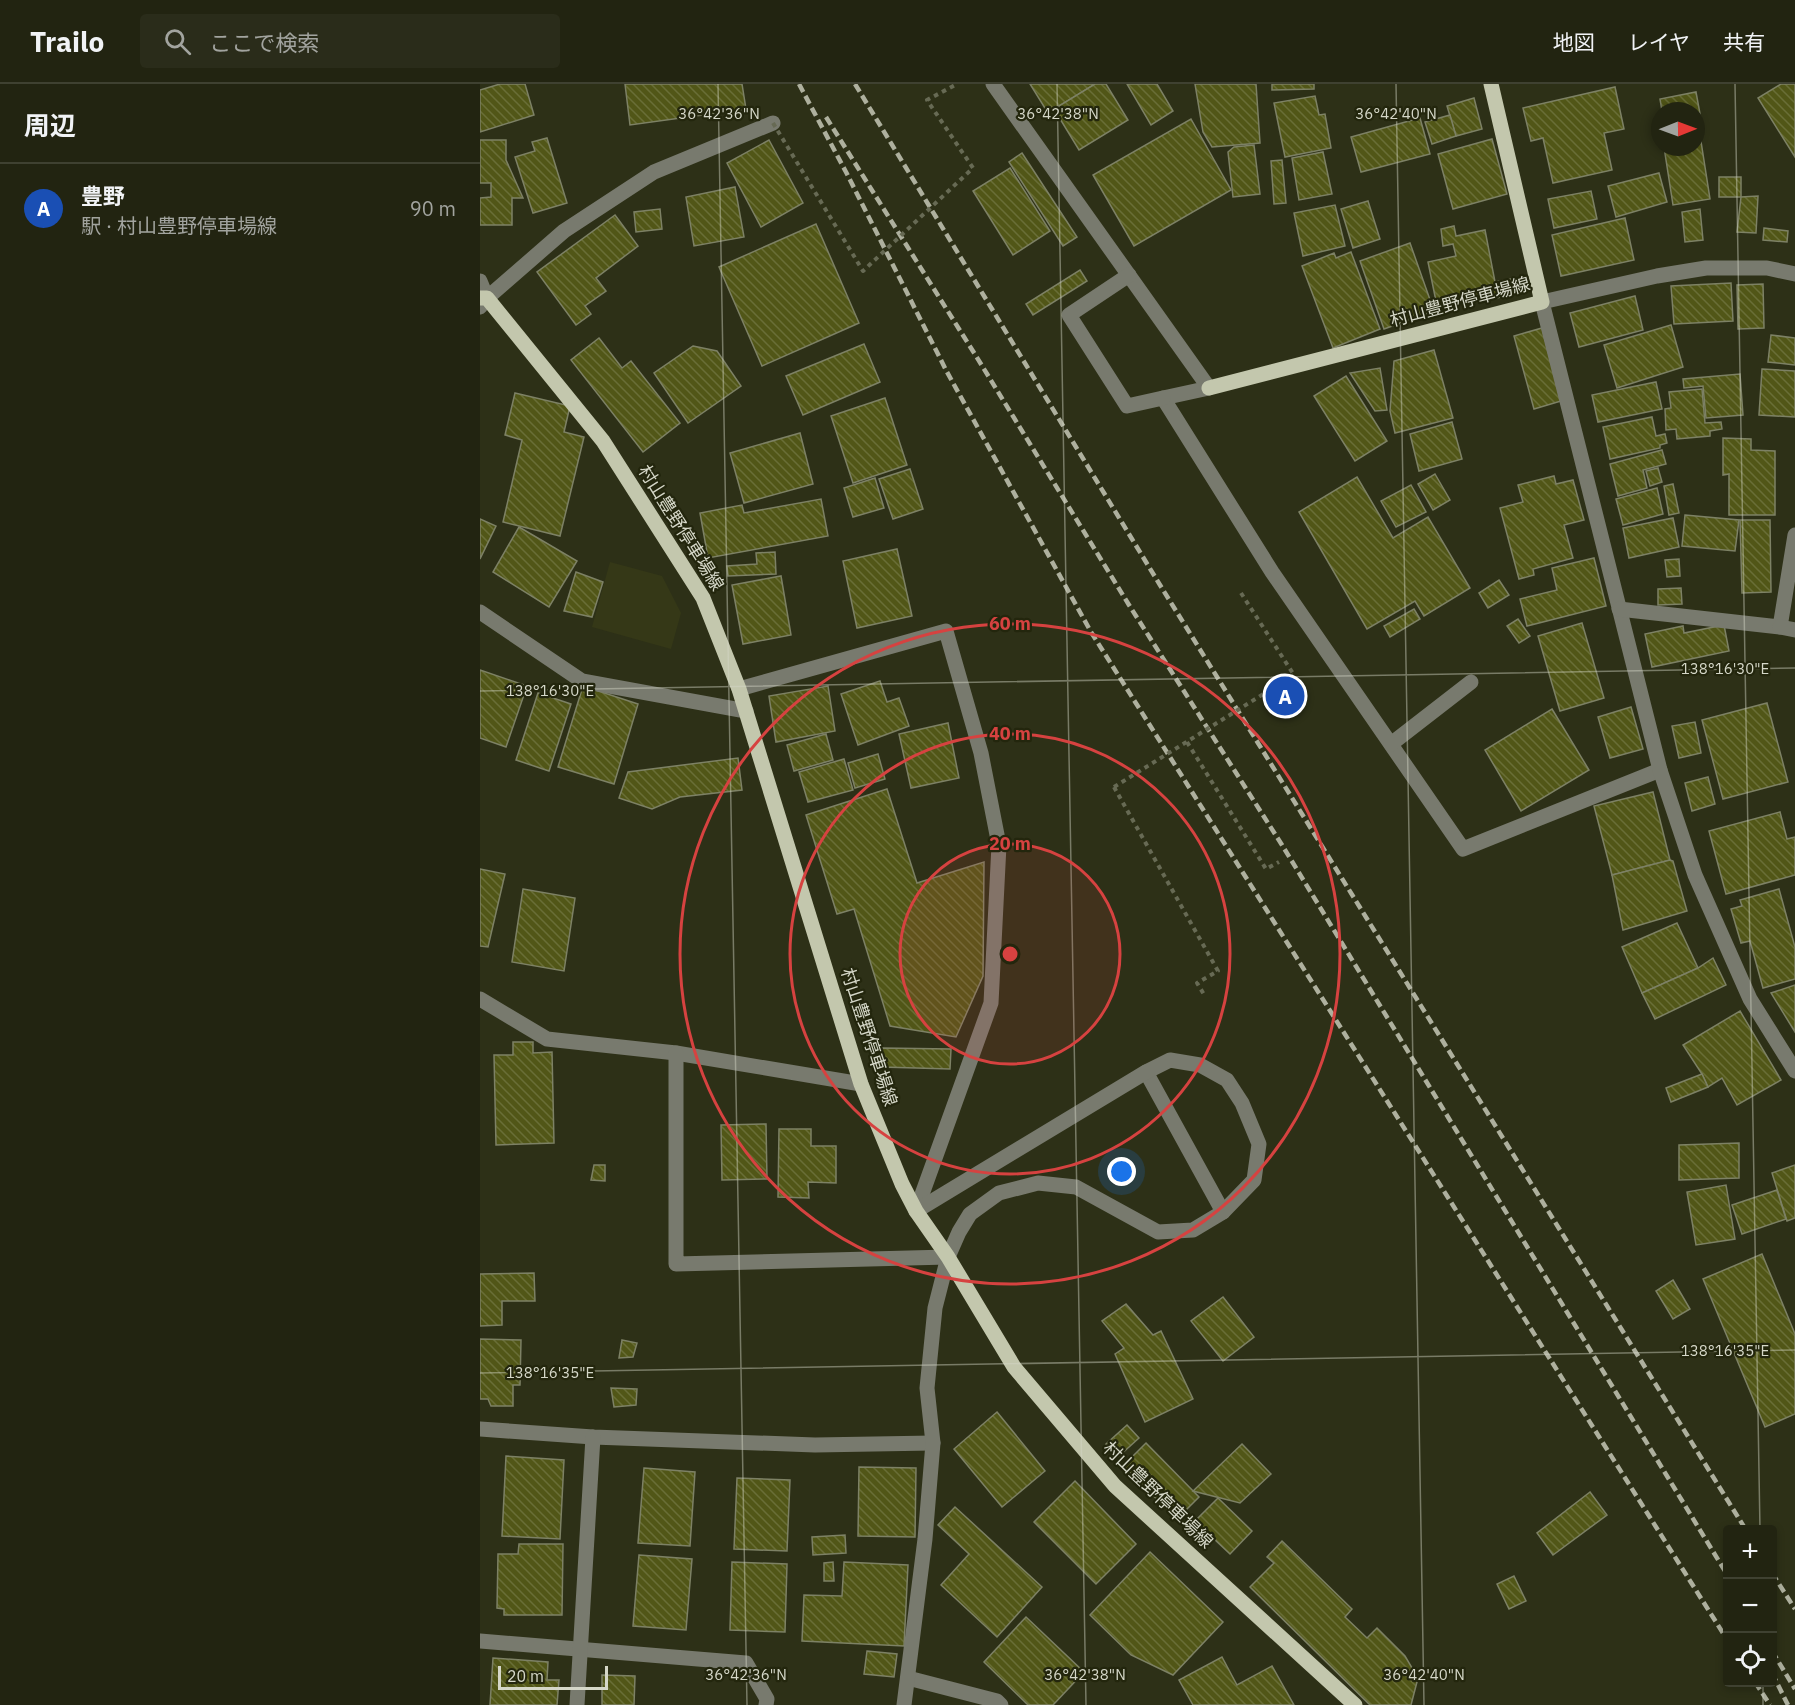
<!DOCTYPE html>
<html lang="ja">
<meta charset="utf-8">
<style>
:root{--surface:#222411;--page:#2a2c1a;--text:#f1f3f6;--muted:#a2a49f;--line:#3f4131;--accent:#ee8bf7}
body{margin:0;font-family:"IBM Plex Sans","Noto Sans JP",sans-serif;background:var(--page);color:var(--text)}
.controls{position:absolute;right:18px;bottom:18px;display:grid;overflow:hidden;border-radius:6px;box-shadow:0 3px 9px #0003}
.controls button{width:54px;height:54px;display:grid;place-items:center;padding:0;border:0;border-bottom:2px solid var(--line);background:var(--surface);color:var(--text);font:30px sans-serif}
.compass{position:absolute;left:1171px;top:18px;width:54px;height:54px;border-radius:50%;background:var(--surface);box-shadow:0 3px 9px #0003;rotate:89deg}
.scale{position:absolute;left:18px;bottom:15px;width:110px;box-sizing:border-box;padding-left:6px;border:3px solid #d5d7c8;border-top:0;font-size:16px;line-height:21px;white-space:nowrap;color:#d5d7c8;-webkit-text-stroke:4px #23260d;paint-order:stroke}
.you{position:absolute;left:642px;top:1088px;width:21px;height:21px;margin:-15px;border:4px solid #fff;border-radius:50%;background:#1a73e8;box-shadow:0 0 0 9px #1a73e833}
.badge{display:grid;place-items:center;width:39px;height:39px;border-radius:50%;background:var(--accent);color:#fff;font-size:20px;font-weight:700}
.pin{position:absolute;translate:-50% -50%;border:3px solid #fff;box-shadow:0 2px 6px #0006}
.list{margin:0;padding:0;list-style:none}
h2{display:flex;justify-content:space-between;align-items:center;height:78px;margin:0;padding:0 24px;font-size:26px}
h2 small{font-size:20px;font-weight:400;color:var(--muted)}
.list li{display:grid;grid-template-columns:39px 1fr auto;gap:18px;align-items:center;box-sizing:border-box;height:90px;padding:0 24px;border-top:2px solid var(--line)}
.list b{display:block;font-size:22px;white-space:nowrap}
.list p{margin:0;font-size:20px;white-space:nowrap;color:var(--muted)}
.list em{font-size:20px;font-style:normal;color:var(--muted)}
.icon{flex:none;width:33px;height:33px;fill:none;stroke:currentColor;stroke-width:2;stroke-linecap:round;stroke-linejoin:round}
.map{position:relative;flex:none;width:1315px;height:1621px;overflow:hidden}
header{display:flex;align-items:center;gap:36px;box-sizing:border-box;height:84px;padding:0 30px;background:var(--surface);border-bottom:2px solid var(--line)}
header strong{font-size:28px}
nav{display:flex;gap:33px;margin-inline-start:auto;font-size:21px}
.search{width:420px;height:54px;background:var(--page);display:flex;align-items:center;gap:15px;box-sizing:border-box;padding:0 21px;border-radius:6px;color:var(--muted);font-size:22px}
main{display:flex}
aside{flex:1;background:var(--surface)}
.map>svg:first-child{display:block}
</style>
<header>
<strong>Trailo</strong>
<div class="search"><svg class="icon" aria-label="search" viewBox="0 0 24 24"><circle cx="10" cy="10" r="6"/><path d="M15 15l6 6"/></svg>ここで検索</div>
<nav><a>地図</a><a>レイヤ</a><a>共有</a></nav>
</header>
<main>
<aside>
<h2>周辺<small></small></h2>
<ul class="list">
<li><span class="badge" style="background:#1a4fb4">A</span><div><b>豊野</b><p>駅 · 村山豊野停車場線</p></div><em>90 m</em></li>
</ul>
</aside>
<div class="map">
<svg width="1315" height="1621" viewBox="0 0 1315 1621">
<defs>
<pattern id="building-back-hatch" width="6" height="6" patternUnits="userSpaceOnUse" patternTransform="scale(1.5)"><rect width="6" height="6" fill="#515617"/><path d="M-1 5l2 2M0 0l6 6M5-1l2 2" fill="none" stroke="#696e37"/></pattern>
</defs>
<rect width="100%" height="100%" fill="#2d3017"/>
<!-- built -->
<path fill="#353817" d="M130 478 182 492 201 529 191 565 112 543Z"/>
<!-- building -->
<g fill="url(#building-back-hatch)" stroke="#7d8165" stroke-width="1.5">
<path d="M20 0H45L54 31 0 48V6Z"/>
<path d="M145 0H262L266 25 150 41Z"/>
<path d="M550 0H615L568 29Z"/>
<path d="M615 0H626L648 36 599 66 574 25Z"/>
<path d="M647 0H677L693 27 671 41Z"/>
<path d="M715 0H776L780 59 732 63 723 48Z"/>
<path d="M792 0H834V5L792 6Z"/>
<path d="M1301 0H1315V73L1278 14Z"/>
<path d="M1135 3 1144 45 1124 49 1132 86 1073 99 1063 54 1051 57 1043 24Z"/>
<path d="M1216 8 1223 46 1216 47V27H1182L1180 15Z"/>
<path d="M835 12 839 31 845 30 851 64 805 73 794 19Z"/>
<path d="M994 14 1002 45 976 52 967 22Z"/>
<path d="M970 31 976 52 952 60 945 38Z"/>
<path d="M940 34 950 70 881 88 871 53Z"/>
<path d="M711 35 751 106 654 162 613 91Z"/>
<path d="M1220 51 1230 115 1193 121 1184 63H1216V52Z"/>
<path d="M67 54 87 119 53 129 35 73 55 67 52 58Z"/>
<path d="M1012 55 1027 110 973 125 958 70Z"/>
<path d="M0 56H26V76L43 114H32V141H0V114L11 113V99H0Z"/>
<path d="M289 56 323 119 281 143 247 79Z"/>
<path d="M774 61 780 110 753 113 748 68 754 63Z"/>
<path d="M843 68 852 110 819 116 812 74Z"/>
<path d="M542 69 597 153 583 162 529 78Z"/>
<path d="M802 76 806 119 794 120 791 77Z"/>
<path d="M530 84 570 147 533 171 493 107Z"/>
<path d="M1179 89 1187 118 1136 133 1128 102Z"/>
<rect x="1239" y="93" width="22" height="20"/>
<path d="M255 103 264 153 214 162 206 113Z"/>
<path d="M1111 107 1117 135 1074 144 1068 115Z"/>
<path d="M1278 112 1276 149 1257 148 1261 113Z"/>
<path d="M888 117 900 155 873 164 861 125Z"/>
<path d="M855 121 865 162 823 172 814 129Z"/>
<path d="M180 125 182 145 156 148 154 128Z"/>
<path d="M1220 125 1223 156 1205 158 1202 128Z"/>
<path d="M135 131 158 162 116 194 126 207 105 222 111 230 96 241 57 188Z"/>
<path d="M1145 134 1154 176 1081 192 1072 151Z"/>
<path d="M336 140 379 239 282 282 239 183Z"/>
<path d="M974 142 976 152 1005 146 1015 198 1031 195 1033 211 983 220V217L957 222 948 178 976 172 973 160 963 162 961 145Z"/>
<path d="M1284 144 1308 147 1307 158 1283 156Z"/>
<path d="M930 159 954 227 904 245 880 177Z"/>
<path d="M871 168 900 245 853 264 822 182 854 169 856 174Z"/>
<path d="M600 186 607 197 553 231 546 220Z"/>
<path d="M1251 199 1253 237 1194 240 1191 202Z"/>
<path d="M1283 200 1284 244 1258 245 1257 201Z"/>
<path d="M1155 212 1163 246 1099 263 1090 229Z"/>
<path d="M1191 241 1203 283 1137 304 1124 261Z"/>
<path d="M1062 244 1081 317 1054 325 1034 252Z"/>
<path d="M1291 251 1315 254V281L1288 278Z"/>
<path d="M119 254 142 284 151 277 200 339 163 368 91 276Z"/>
<path d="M384 260 400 298 323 331 306 292Z"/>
<path d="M213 262 237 267 261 302 208 339 174 289Z"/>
<path d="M954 266 973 334 915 349 910 327 914 277Z"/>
<path d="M900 284 907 326 895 327 870 289Z"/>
<path d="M1282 285 1315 287V333L1279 331Z"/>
<path d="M1260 290 1263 331 1226 334 1223 302 1204 304 1203 295Z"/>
<path d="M866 292 907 357 875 377 834 312Z"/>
<path d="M1176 298 1182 325 1118 338 1112 311Z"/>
<path d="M1222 305 1225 339 1241 338 1242 345 1230 347V352L1197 355 1196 345 1186 346 1185 325 1191 324 1189 308Z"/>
<path d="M35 309 90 322 84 348 104 353 80 452 23 438 42 356 25 351Z"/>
<path d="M405 314 427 381 373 399 351 332Z"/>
<path d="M1172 333 1176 352 1185 350 1187 359 1180 361V364L1130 375 1123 343Z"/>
<path d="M972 338 982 375 939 387 930 350Z"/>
<path d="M320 349 333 400 264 419 250 369Z"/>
<path d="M1243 354 1271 355V366L1295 367V431H1249V390L1243 391Z"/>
<path d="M1182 366 1186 380 1163 386 1167 404 1138 412 1130 380Z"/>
<path d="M1178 384 1182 398 1170 402 1166 387Z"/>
<path d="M430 385 443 425 413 435 399 395Z"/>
<path d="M955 390 970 416 953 426 938 400Z"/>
<path d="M1074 392 1076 400 1093 396 1104 436 1084 441 1093 474 1053 485 1054 491 1039 495 1020 424 1043 418 1038 401Z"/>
<path d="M877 393 913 454 948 433 990 504 944 532 935 517 887 545 819 428Z"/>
<path d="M395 394 404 424 373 433 364 404Z"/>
<path d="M1193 400 1199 429 1189 431 1184 402Z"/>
<path d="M931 401 946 428 916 443 901 417Z"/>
<path d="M1177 404 1183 430 1143 441 1136 415Z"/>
<path d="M341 415 348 452 228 474 220 429 262 421 264 429Z"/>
<path d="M1205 431 1259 436 1255 467 1202 462Z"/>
<path d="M1193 434 1199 463 1149 474 1143 444Z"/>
<path d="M0 435 16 442 0 475Z"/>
<path d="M1260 436H1290L1291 508 1262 509Z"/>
<path d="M39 443 97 477 69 523 13 488Z"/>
<path d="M417 465 432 532 377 544 363 477Z"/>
<path d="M295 468 296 490 248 492 247 482 277 480 276 469Z"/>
<path d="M1114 474 1126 522 1047 542 1040 515 1077 506 1072 484Z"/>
<path d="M1199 475 1200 492 1187 493 1185 476Z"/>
<path d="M96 488 123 498 112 533 84 527Z"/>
<path d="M301 492 311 551 263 560 252 501Z"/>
<path d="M1019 496 1029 511 1008 524 999 509Z"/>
<path d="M1201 504 1202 520 1178 521V505Z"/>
<path d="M934 525 940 535 910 553 904 542Z"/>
<path d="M1038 535 1050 552 1039 559 1027 542Z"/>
<path d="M1102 539 1124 614 1080 627 1058 552Z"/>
<path d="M1244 541 1249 567 1172 583 1165 550 1203 542 1204 549Z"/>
<path d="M0 586 47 602 26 663 0 654Z"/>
<path d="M400 597 407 618 419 614 429 642 378 661 361 610Z"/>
<path d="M103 602 158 620 134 700 78 683Z"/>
<path d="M348 602 355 647 296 658 289 612Z"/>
<path d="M58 609 91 620 69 687 36 676Z"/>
<path d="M1287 619 1308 698 1243 715 1222 636Z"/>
<path d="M1151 623 1163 665 1130 674 1118 633Z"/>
<path d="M1072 625 1109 686 1041 727 1005 666Z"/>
<path d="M1215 638 1221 669 1199 674 1192 642Z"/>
<path d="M468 639 479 694 431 704 419 650Z"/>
<path d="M346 650 353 676 314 687 307 661Z"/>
<path d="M398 670 405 695 375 704 368 679Z"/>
<path d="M258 674 262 706 200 713 172 725 139 714 148 688Z"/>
<path d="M364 675 373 706 328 718 319 688Z"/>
<path d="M1228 693 1235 720 1212 727 1205 699Z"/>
<path d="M407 705 437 799 504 778 503 892 476 953 410 942 374 825 357 830 326 731Z"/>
<path d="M1173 708 1190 776 1132 791 1114 722Z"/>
<path d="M1300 728 1307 755 1315 753V791L1246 810 1229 747Z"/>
<path d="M1190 776 1193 777 1207 827 1143 846 1132 791Z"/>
<path d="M0 785 25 790 8 863 0 862Z"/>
<path d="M43 805 95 814 84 887 32 878Z"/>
<path d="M1299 805 1315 863V895L1283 904 1270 857 1261 859 1251 825 1262 822 1260 816Z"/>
<path d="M1197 839 1218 884 1162 909 1142 863Z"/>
<path d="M1233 874 1246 901 1175 935 1162 909 1218 884Z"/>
<path d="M1315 901V948L1291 909Z"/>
<path d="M1260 927 1301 996 1257 1021 1242 994 1228 1003 1222 990 1203 961Z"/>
<path d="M33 958H53V969L72 968 74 1059 16 1061 14 971H33Z"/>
<path d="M402 964 471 965 470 985 402 983Z"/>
<path d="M1222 990 1228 1003 1191 1018 1186 1004Z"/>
<path d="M286 1040 287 1095 242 1096 241 1041Z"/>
<path d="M299 1045H331V1062H356V1099L328 1098 329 1114 298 1113Z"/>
<path d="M1259 1059V1094L1199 1096V1061Z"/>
<path d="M114 1081H125V1097L111 1096Z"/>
<path d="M1315 1081V1134L1307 1137 1292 1089Z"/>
<path d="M1246 1101 1255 1155 1216 1161 1207 1108Z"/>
<path d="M1297 1106 1306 1135 1262 1150 1252 1121Z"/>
<path d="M1282 1170 1315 1250V1330L1285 1343 1223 1195Z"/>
<path d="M54 1189 55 1217H22V1241L0 1242V1190Z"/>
<path d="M1193 1196 1210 1225 1193 1235 1176 1207Z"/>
<path d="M743 1213 774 1253 743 1277 711 1237Z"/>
<path d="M646 1220 673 1251 681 1247 713 1315 665 1338 635 1270 644 1264 622 1237Z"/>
<path d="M0 1255 41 1256 40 1301H33V1322H11L8 1315H0Z"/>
<path d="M142 1256 157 1259 153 1273 139 1274Z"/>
<path d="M131 1304 157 1305 156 1321 134 1323Z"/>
<path d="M517 1328 565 1387 522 1423 474 1365Z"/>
<path d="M647 1341 659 1354 638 1373 626 1360Z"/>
<path d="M666 1359 719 1413 697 1435 643 1382Z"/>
<path d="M762 1360 791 1390 760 1419 713 1407Z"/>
<path d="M26 1372 84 1376 80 1455 22 1452Z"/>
<path d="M379 1383 436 1384 435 1453 378 1452Z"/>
<path d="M164 1384 215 1388 210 1462 158 1459Z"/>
<path d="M257 1394 310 1396 307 1467 254 1465Z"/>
<path d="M595 1397 656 1460 616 1500 554 1438Z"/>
<path d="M1110 1408 1127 1431 1073 1471 1057 1449Z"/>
<path d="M738 1414 772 1447 750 1470 715 1437Z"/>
<path d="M475 1423 562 1503 517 1553 461 1501 489 1470 458 1441Z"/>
<path d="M365 1451 366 1469 333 1471 332 1453Z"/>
<path d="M802 1457 872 1525 865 1533 887 1554 897 1544 925 1572 938 1594 931 1621H890L770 1503 794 1479 787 1473Z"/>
<path d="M39 1460H83L82 1531H24V1525L17 1524 18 1470H38Z"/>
<path d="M670 1468 743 1538 693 1591 651 1571 610 1531Z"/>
<path d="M159 1471 212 1475 206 1546 153 1542Z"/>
<path d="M252 1478 307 1480 305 1548 250 1546Z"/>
<path d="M353 1478 354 1497H344V1479Z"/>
<path d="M364 1478 428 1481 424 1562 322 1557 324 1511 362 1512Z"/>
<path d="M1034 1492 1046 1517 1029 1525 1017 1500Z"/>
<path d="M546 1533 604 1588 573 1621H548L504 1578Z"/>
<path d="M387 1567 417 1570 414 1593 384 1590Z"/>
<path d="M742 1573 757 1601 792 1582 814 1621H713L699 1596Z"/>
<path d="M13 1574 68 1578 67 1596H79L77 1621H10Z"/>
<path d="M122 1591 155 1592 154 1621H122Z"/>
</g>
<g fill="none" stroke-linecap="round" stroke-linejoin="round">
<!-- path -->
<g stroke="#676a54" stroke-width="4" stroke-dasharray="4.5 4.5" stroke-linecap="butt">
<path d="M761 509 814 591"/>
<path d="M707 658 786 785 799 778"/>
<path d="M634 703 738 887 717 899 725 912"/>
</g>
<!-- minor -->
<g stroke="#787a6e" stroke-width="15">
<path d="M513 0 729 304 683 314 792 488 983 765 1180 686"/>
<path d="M1315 190 1287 184H1226L1177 192 1062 218 1180 686 1215 791 1270 915 1315 987"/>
<path d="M649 191 589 231 647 322 683 314"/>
<path d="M0 197 7 214"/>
<path d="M0 223 7 214 84 147 174 88 293 39"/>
<path d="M1139 525 1300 543 1315 451"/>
<path d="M0 528 102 597 266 627"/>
<path d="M1300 543 1315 546"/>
<path d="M259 605 466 547 501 669 519 761 511 919 436 1127"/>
<path d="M911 660 991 598"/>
<path d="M0 915 67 955 196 969 381 1000"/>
<path d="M196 969V1180L468 1173"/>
<path d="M666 988 743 1128"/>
<path d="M0 1345 113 1353 335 1361 453 1359"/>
<path d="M0 1557 266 1579 287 1615 286 1621"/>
<path d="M428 1594 517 1617 521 1621"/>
<path d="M97 1621 113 1353"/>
<path d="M424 1621 445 1455 453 1359 447 1304 455 1224 468 1173 479 1148 490 1130 519 1109 558 1099 596 1103 678 1148 713 1146 743 1128 774 1096 779 1060 762 1019 747 996 720 981 690 976 666 988 436 1127"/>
</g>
<!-- major -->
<g stroke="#c3c7ad" stroke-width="15">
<path d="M0 214H7L123 357 223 514 259 605 381 1000 422 1100 436 1127 468 1173 534 1283 635 1402 875 1621"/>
<path d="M729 304 1062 218 1011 0"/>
</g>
<!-- rail -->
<g stroke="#aeb09e" stroke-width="4.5" stroke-dasharray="9 4.5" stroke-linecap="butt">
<path d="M319 0 366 88 467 288 611 548 1248 1557"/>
<path d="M375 0 680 501 1266 1446"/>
<path d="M346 33 496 272 649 521 802 761 1248 1492"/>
<path d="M1292 1489 1315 1525"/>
<path d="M1292 1567 1315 1605"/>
<path d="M1292 1589 1308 1621"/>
<path d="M1275 1598 1290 1621"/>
</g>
<!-- path-bridge -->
<g stroke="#676a54" stroke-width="4" stroke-dasharray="4.5 4.5" stroke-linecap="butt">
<path d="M293 39 383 187 493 84 447 16 477 0"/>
<path d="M634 703 814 591"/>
</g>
</g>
<!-- ticks -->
<path fill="none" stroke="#d5d7c8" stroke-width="1.5" stroke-opacity="0.45" d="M238 0 267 1621M577 0 606 1621M916 0 944 1621M1255 0 1280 1446M0 607 1315 584M0 1289 1315 1266M1283 1598V1621"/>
<!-- distance rings -->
<circle cx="530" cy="870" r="110" fill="#d64240" fill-opacity=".12"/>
<g fill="none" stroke="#d64240" stroke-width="3">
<circle cx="530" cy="870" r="110"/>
<circle cx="530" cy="870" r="220"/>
<circle cx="530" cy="870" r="330"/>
</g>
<g text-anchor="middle" stroke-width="4.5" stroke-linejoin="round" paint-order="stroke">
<!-- street labels -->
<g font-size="18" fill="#d5d7c8" stroke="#23260d">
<text transform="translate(980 218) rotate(-15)" y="6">村山豊野停車場線</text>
<text transform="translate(201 444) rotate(58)" y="6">村山豊野停車場線</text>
<text transform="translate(389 953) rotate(72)" y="6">村山豊野停車場線</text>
<text transform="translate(678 1411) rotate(44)" y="6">村山豊野停車場線</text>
</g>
</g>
<g font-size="15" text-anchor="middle" fill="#d5d7c8" stroke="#23260d" stroke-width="4.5" stroke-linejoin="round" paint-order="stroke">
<text x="239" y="35">36°42'36"N</text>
<text x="578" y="35">36°42'38"N</text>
<text x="916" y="35">36°42'40"N</text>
<text x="1245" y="590">138°16'30"E</text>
<text x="70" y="612">138°16'30"E</text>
<text x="1245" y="1272">138°16'35"E</text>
<text x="70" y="1294">138°16'35"E</text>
<text x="266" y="1596">36°42'36"N</text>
<text x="605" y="1596">36°42'38"N</text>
<text x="944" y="1596">36°42'40"N</text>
</g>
<circle cx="530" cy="870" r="9" fill="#d64240" stroke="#23260d" stroke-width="3"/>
<g font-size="18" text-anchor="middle" font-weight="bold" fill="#d64240" stroke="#23260d" stroke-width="4.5" stroke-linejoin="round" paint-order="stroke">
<text x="530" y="546">60 m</text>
<text x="530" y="656">40 m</text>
<text x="530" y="766">20 m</text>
</g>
</svg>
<div class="controls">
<button>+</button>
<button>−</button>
<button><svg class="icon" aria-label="locate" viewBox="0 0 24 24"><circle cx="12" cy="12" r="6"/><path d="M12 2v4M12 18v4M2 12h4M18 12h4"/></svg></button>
</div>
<svg class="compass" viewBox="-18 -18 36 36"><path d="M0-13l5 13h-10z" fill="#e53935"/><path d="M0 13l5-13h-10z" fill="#a2a49f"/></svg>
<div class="scale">20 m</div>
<div class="you"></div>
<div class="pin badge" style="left:805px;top:612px;background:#1a4fb4">A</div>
</div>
</main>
